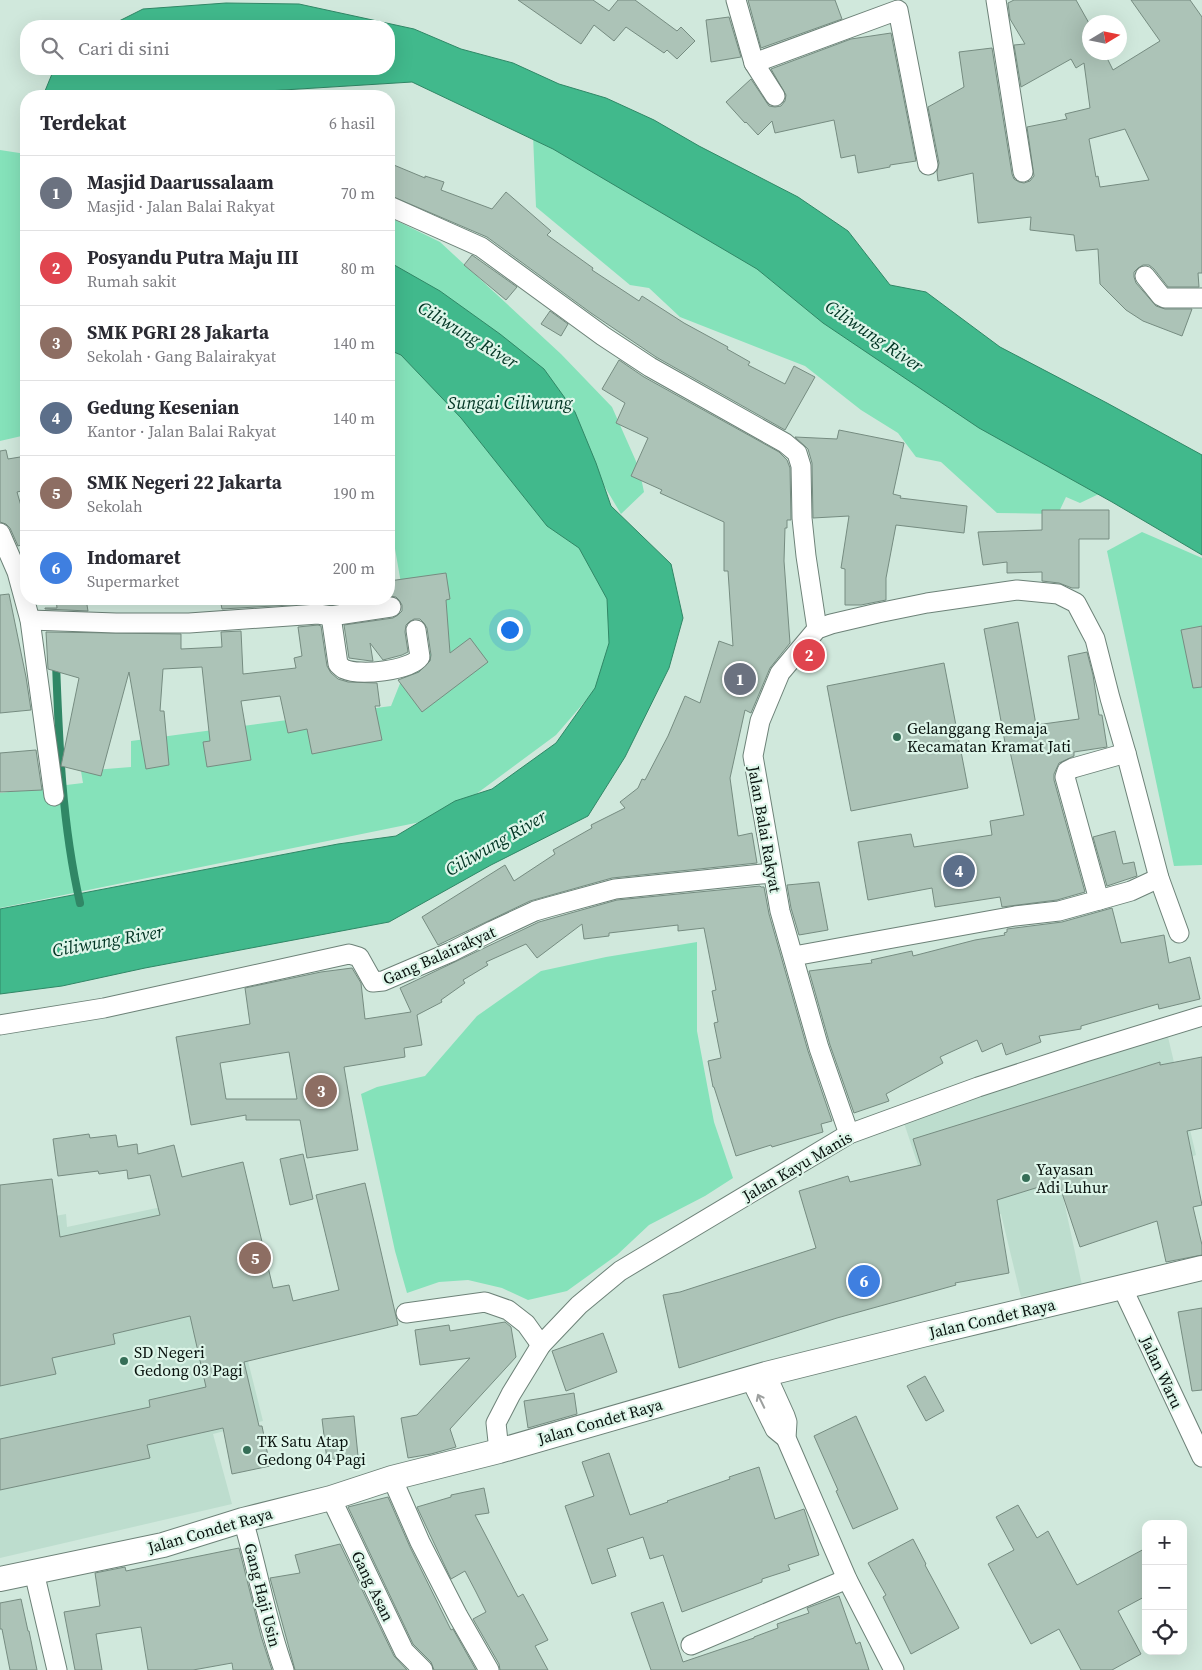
<!DOCTYPE html>
<html lang="id">
<meta charset="utf-8">
<style>
:root{--surface:#fff;--page:#f2f2f3;--text:#2b2b33;--muted:#7c7c81;--line:#e1e1e2;--accent:#0b8043}
body{margin:0;font-family:"Source Serif 4",serif;background:var(--page);color:var(--text)}
.controls{position:absolute;right:15px;bottom:15px;display:grid;overflow:hidden;border-radius:10px;box-shadow:0 5px 20px #0002}
.controls button{width:45px;height:45px;display:grid;place-items:center;padding:0;border:0;border-bottom:1px solid var(--line);background:var(--surface);color:var(--text);font:25px sans-serif}
.compass{position:absolute;left:1082px;top:15px;width:45px;height:45px;border-radius:50%;background:var(--surface);box-shadow:0 5px 20px #0002;rotate:80deg}
.you{position:absolute;left:509px;top:629px;width:18px;height:18px;margin:-12px;border:4px solid #fff;border-radius:50%;background:#1a73e8;box-shadow:0 0 0 8px #1a73e833}
.badge{display:grid;place-items:center;width:32px;height:32px;border-radius:50%;background:var(--accent);color:#fff;font-size:16px;font-weight:700}
.pin{position:absolute;translate:-50% -50%;border:2px solid #fff;box-shadow:0 1px 5px #0006}
.list{margin:0;padding:0;list-style:none}
h2{display:flex;justify-content:space-between;align-items:center;height:65px;margin:0;padding:0 20px;font-size:21px}
h2 small{font-size:16px;font-weight:400;color:var(--muted)}
.list li{display:grid;grid-template-columns:32px 1fr auto;gap:15px;align-items:center;box-sizing:border-box;height:75px;padding:0 20px;border-top:1px solid var(--line)}
.list b{display:block;font-size:19px;white-space:nowrap}
.list p{margin:0;font-size:16px;white-space:nowrap;color:var(--muted)}
.list em{font-size:16px;font-style:normal;color:var(--muted)}
.icon{flex:none;width:28px;height:28px;fill:none;stroke:currentColor;stroke-width:2;stroke-linecap:round;stroke-linejoin:round}
.map{position:relative;flex:none;width:1202px;height:1670px;overflow:hidden}
.search{position:absolute;background:var(--surface);box-shadow:0 5px 20px #0002;left:20px;top:20px;width:375px;height:55px;display:flex;align-items:center;gap:12px;box-sizing:border-box;padding:0 18px;border-radius:20px;color:var(--muted);font-size:19px}
.panel{position:absolute;background:var(--surface);box-shadow:0 5px 20px #0002;left:20px;top:90px;width:375px;height:515px;border-radius:20px}
.map>svg:first-child{display:block}
</style>
<div class="map">
<svg width="1202" height="1670" viewBox="0 0 1202 1670">
<rect width="100%" height="100%" fill="#d0e8dc"/>
<!-- built -->
<g fill="#bdddce">
<path d="M1168 1037 1196 1155 1064 1201 1082 1285 1021 1297 1001 1214 938 1225 904 1123 1038 1076Z"/>
<path d="M204 1198 215 1229 263 1421 213 1434 232 1504 0 1558V1226L66 1214 67 1227Z"/>
</g>
<!-- green -->
<g fill="#85e2ba">
<path d="M533 135 753 255 1101 493 1080 503 1066 497 1058 514 997 513 941 462 916 457 898 433 861 410 805 366 680 317 649 288 630 285 536 207Z"/>
<path d="M0 150 26 154V435L0 441Z"/>
<path d="M389 217 440 242 561 354 612 407 639 468 644 492 621 514 530 361 389 274Z"/>
<path d="M389 332 465 389 606 582 626 654 556 735 445 817 0 908V793L83 783 81 771 131 767V741L391 706 401 681 448 637 403 595 394 543 389 544Z"/>
<path d="M1142 532 1202 558V865L1174 866 1107 551Z"/>
<path d="M697 942V1031L714 1122 733 1178 705 1196 649 1225 617 1255 567 1291 528 1300 502 1288 468 1280 439 1282 407 1293 395 1251 361 1094 377 1087 425 1076 477 1016 541 971 606 957Z"/>
</g>
<!-- water -->
<g fill="#41b98c" stroke="#308766">
<path d="M226 3 299 4 414 29 461 49 513 63 559 84 606 98 654 120 699 146 798 197 848 231 890 285 926 292 1000 347 1107 403 1202 455V555L1112 502 979 428 823 323 757 269 553 149 412 82 235 93 232 96H46L45 91 54 69H389V26H109L143 9Z"/>
<path d="M389 262 440 291 500 334 544 369 575 412 596 463 611 506 671 564 683 618 669 668 625 757 588 816 491 865 389 922 145 968 62 986 0 994V909L338 844 396 836 455 801 492 789 556 743 595 688 609 643 607 599 579 548 547 526 461 418 401 355 389 350Z"/>
</g>
<g fill="none" stroke-linecap="round" stroke-linejoin="round">
<!-- stream -->
<path stroke="#308766" stroke-width="8" d="M56 663C59 744 62 824 80 903"/>
</g>
<!-- building -->
<g fill="#acc3b7" stroke="#768c81" fill-rule="evenodd">
<path d="M518 0H593L609 11 618 0H635L677 31 681 27 695 41 677 59 667 50 664 53 626 27 614 41 594 25 581 44Z"/>
<path d="M748 0H835L842 19 761 48Z"/>
<path d="M1014 0H1076L1090 25V52H1104L1113 70 1160 41 1131 0H1190L1202 17V273H1198L1199 287H1168L1154 269 1149 265H1143L1138 268 1134 272V277L1136 283 1156 306 1165 309H1192L1182 336 1143 321 1126 310 1100 284 1098 249 1076 251 1074 235 1030 230 1031 217 978 223 973 173 938 181 937 172 939 163 928 107 964 87 959 52 992 48 1012 174 1014 179 1019 182 1024 183 1030 181 1034 176 1027 127 1067 119 1065 114 1090 108 1084 63 1076 68 1071 59 1021 87 1014 45 1025 44 1010 19 1008 3ZM1125 129 1149 180 1100 187 1098 176 1096 177 1089 139Z"/>
<path d="M729 17 741 57 711 62 706 20Z"/>
<path d="M891 33 916 161 890 165V167L858 173 855 155 841 158 834 120 775 133 772 121 758 135 746 122 745 123 726 102 751 79 769 106 775 107 781 106 785 101 786 95 771 69 851 39Z"/>
<path d="M389 163 425 178V176L444 182 441 190 492 209 506 192 551 231 547 235 593 268 592 270 639 301 642 296 684 323 728 347 727 349 750 362 748 365 785 384 794 366 815 377 785 430 656 357 591 313 487 237 389 195Z"/>
<path d="M472 255 517 287 506 300 464 265Z"/>
<path d="M550 311 568 324 561 336 541 324Z"/>
<path d="M619 360 644 377 779 452 787 460 790 468 791 520H787V528H785L784 561 790 643 770 668 751 713 745 710 730 778 738 836 752 833 757 863 612 878 530 901 438 945 422 917 505 865 514 881 555 854 553 850 592 828 591 825 625 808 620 802 638 788 642 779 645 780 668 736 685 696 700 703 719 641 733 646 728 571H724V522L660 493 662 490 631 476 648 438 616 423 625 403 602 389Z"/>
<path d="M839 430 904 443 893 494 901 496 900 498 967 506 964 533 896 525 886 578V600L861 605H845V569L841 568 849 516 813 518 812 463 808 449 795 437 837 439Z"/>
<path d="M6 450 8 459 26 456V490L17 492 26 523V543L18 546 10 528 6 524 0 522V451Z"/>
<path d="M1042 510H1109V539H1079V588H1072L1059 583 1042 581V572L1007 573V562L983 565 978 532 1042 530Z"/>
<path d="M446 573 450 599 446 600 450 653 470 638 488 662 422 712 398 680 419 672 430 661 431 655 427 628 424 623 420 619H414L409 622 406 625 405 632 408 652 402 655 383 660 370 643 373 661H371L349 658 344 625 393 618 398 615 402 611V605L399 600 396 597 389 596V581Z"/>
<path d="M9 594 26 677 31 710 0 713V595Z"/>
<path d="M56 599H86L88 611 45 609V608H57Z"/>
<path d="M220 599H307V604L222 609Z"/>
<path d="M342 599H370L343 603Z"/>
<path d="M1018 622 1036 725 1079 719 1068 656 1087 652 1093 675 1099 715H1102L1107 747 1074 752V756L1059 763 1054 774V780L1085 892 1057 900 1002 907 1000 897 935 907 932 888 868 900 858 842 911 834 914 847 992 835 990 821 1024 815 1009 747 1006 748 984 629Z"/>
<path d="M318 625 321 626 327 666 331 673 338 679 348 682 377 683 380 706H375L382 740 312 754 307 729 288 733 280 696 241 701 251 760 207 767 203 742 210 741 202 667 163 669 160 711H164L169 765 146 769 129 672 101 776 61 766 79 678 48 669 46 632 181 634V649L222 647 221 632 241 631 243 674 296 668 294 658 302 656 298 627Z"/>
<path d="M1202 626V687L1193 688 1181 630Z"/>
<path d="M944 663 968 788 851 811 827 686Z"/>
<path d="M36 750 42 790 0 792V753Z"/>
<path d="M1115 831 1123 864 1134 862 1137 876 1107 886 1093 837Z"/>
<path d="M819 882 828 930 799 935 791 908 787 885Z"/>
<path d="M760 886 761 887H764L769 914 808 1051 832 1121 821 1124 823 1132 772 1147 771 1145 736 1156 714 1087H713L708 1061 721 1058 714 1023 718 1022 712 991 716 990 704 928 678 931V925L609 933V936L584 939 582 924 537 958 526 944 486 962 488 965 463 980 465 983 441 1000 442 1002 417 1015 422 1045 404 1048 405 1057 344 1067 358 1150 307 1158 300 1120H246V1115L191 1125 176 1037 250 1024 245 988 321 972 352 968 361 983 365 1019 411 1012 400 988 539 922 617 900ZM289 1052 297 1099H226L220 1063Z"/>
<path d="M1112 908 1121 943 1164 935 1169 963 1190 957 1200 999 1159 1009 1158 1004 1081 1026V1029L1039 1036 1041 1042 1006 1055 1002 1043 982 1052 977 1040 940 1057 943 1063 886 1094 889 1101 854 1113 830 1045 809 971 872 963 871 960 912 951 913 956 975 940 1005 935 1004 933 1007 932V929L1062 922Z"/>
<path d="M1202 1057V1128L1187 1131 1202 1205 1193 1207 1202 1245V1255L1166 1262 1157 1221 1080 1247 1058 1181 997 1200 1009 1273 955 1283 956 1285 837 1318 679 1368 663 1295 680 1292 816 1248 799 1191 848 1176 850 1182 921 1165 913 1139 1160 1062V1065Z"/>
<path d="M89 1134 90 1138 116 1135 118 1147 137 1144 138 1154 174 1145 182 1177 243 1162 273 1288 289 1285 293 1301 339 1290 316 1195 365 1183 398 1325 244 1362 259 1426H262L270 1466 232 1474 223 1428 147 1445 150 1458 0 1490V1439L150 1407 149 1400 206 1387 190 1316 113 1334 115 1344 52 1358 56 1374 0 1386V1185L52 1179 60 1237 160 1215 150 1175 128 1179 127 1170 99 1174 98 1171 58 1176 53 1139Z"/>
<path d="M303 1154 313 1199 290 1205 280 1159Z"/>
<path d="M1202 1308V1390L1192 1391 1178 1312Z"/>
<path d="M505 1322 511 1327 516 1357 450 1429 456 1447 431 1454 408 1458 401 1418 417 1415 470 1358 420 1365 415 1330 449 1325 450 1331Z"/>
<path d="M603 1333 617 1372 566 1391 552 1351Z"/>
<path d="M925 1376 944 1411 926 1421 907 1386Z"/>
<path d="M574 1393 577 1414 528 1428 524 1401Z"/>
<path d="M354 1416 358 1456 327 1460 322 1419Z"/>
<path d="M856 1416 898 1509 853 1529 836 1491 838 1490 814 1436Z"/>
<path d="M609 1453 630 1515 668 1502 667 1501 730 1479 729 1477 759 1467 775 1519 804 1509 819 1555 788 1565 790 1570 762 1579V1582L682 1612 663 1555 650 1559 643 1537 607 1549 616 1576 592 1584 565 1506 594 1496 582 1462Z"/>
<path d="M484 1488 489 1513 475 1515 518 1597 523 1594 548 1640 535 1646 548 1670H500L499 1664 473 1619 486 1612 476 1592 465 1571 451 1579 417 1507 451 1497V1495Z"/>
<path d="M388 1497 410 1547 451 1630 453 1629 476 1670H434L431 1662 413 1644 348 1507Z"/>
<path d="M1018 1505 1037 1538 1048 1531 1077 1585 1146 1548V1596L1118 1611 1141 1654 1112 1670H1081L1059 1629 1031 1644 988 1564 1014 1550 996 1517Z"/>
<path d="M913 1539 926 1564 925 1565 959 1628 911 1654 883 1597 886 1595 868 1563Z"/>
<path d="M340 1544 394 1656 407 1670H295L270 1578 300 1573 295 1555Z"/>
<path d="M239 1548 261 1636 272 1670H233L232 1663 193 1670H148L141 1627 96 1634 102 1670H75L64 1612 100 1606 95 1573 125 1567 126 1571Z"/>
<path d="M839 1596 856 1644 860 1642 869 1670H651L631 1613 663 1602 683 1662 754 1638V1637L778 1628 777 1624 809 1613 807 1608Z"/>
<path d="M21 1599 28 1631H29L37 1670H10L2 1629H0V1603Z"/>
</g>
<g fill="none" stroke-linecap="round" stroke-linejoin="round">
<defs>
<g id="minor">
<path d="M736 0 754 63 775 96"/>
<path d="M996 0 1023 172"/>
<path d="M754 63 898 10 928 165"/>
<path d="M389 206 481 247 603 336 650 367 785 443 797 453 801 466 802 518 806 556 817 629"/>
<path d="M1145 276 1161 296 1165 298H1202"/>
<path d="M0 533 17 572 30 620 54 796"/>
<path d="M331 616 338 664C339 665 342 668 344 669 359 676 410 671 420 657L416 630"/>
<path d="M30 620 116 623H189L318 614 331 616 391 607"/>
<path d="M1099 900 1131 891 1159 878"/>
<path d="M794 956 1015 916 1059 911 1099 900 1065 777 1067 771 1073 768 1126 753"/>
<path d="M0 1025 104 1008 349 954 359 957 373 982 383 981 451 952 492 931 535 911 549 907 615 889 772 873"/>
<path d="M849 1134 819 1048 780 911 753 756 760 721 780 673 817 629 831 624 878 613 927 603 1017 590 1058 594 1076 603 1095 639 1110 698 1126 753 1159 878 1179 933"/>
<path d="M1122 1287 1202 1457"/>
<path d="M406 1313 485 1302 508 1310 526 1324 541 1345"/>
<path d="M766 1374 785 1416 787 1422 786 1438 847 1579 894 1670"/>
<path d="M750 1378 775 1429 786 1438"/>
<path d="M499 1451 496 1423 511 1394 541 1345 579 1305 620 1271 849 1134 978 1087 1085 1052 1202 1016"/>
<path d="M392 1478 420 1542 458 1616 489 1670"/>
<path d="M331 1498 404 1651 423 1670"/>
<path d="M243 1520C258 1570 266 1621 284 1670"/>
<path d="M34 1572 57 1670"/>
<path d="M691 1645 847 1579"/>
</g>
<path id="tertiary" d="M0 1579 163 1545 243 1520 331 1498 392 1478 499 1451 766 1374 922 1335 1202 1268"/>
</defs>
<!-- minor casing -->
<use href="#minor" stroke="#6d8278" stroke-width="21"/>
<!-- tertiary casing -->
<use href="#tertiary" stroke="#6d8278" stroke-width="26"/>
<!-- minor -->
<use href="#minor" stroke="#fff" stroke-width="19"/>
<!-- tertiary -->
<use href="#tertiary" stroke="#fff" stroke-width="24"/>
</g>
<!-- one-way arrows -->
<defs><path id="oneway-shaft" d="M-6 0H5M1.5-3L5.5 0L1.5 3" fill="none" stroke-width="1.6" stroke-linecap="round" stroke-linejoin="round" transform="scale(1.25)"/></defs>
<use stroke="#9da09f" href="#oneway-shaft" transform="translate(761 1401) rotate(-116)"/>
<!-- markers -->
<g fill="#356e57" stroke="#ddf5e9" stroke-width="2">
<circle cx="897" cy="737" r="5"/>
<circle cx="1026" cy="1178" r="5"/>
<circle cx="124" cy="1361" r="5"/>
<circle cx="247" cy="1450" r="5"/>
</g>
<g text-anchor="middle" stroke-width="4.5" stroke-linejoin="round" paint-order="stroke">
<!-- poi labels -->
<g font-size="16" fill="#09120e" stroke="#ddf5e9" text-anchor="start">
<text x="907" y="734">Gelanggang Remaja<tspan x="907" dy="18">Kecamatan Kramat Jati</tspan></text>
<text x="1036" y="1175">Yayasan<tspan x="1036" dy="18">Adi Luhur</tspan></text>
<text x="134" y="1358">SD Negeri<tspan x="134" dy="18">Gedong 03 Pagi</tspan></text>
<text x="257" y="1447">TK Satu Atap<tspan x="257" dy="18">Gedong 04 Pagi</tspan></text>
</g>
<!-- street labels -->
<g font-size="16" fill="#09120e" stroke="#ddf5e9">
<text transform="translate(765 829) rotate(80)" y="6">Jalan Balai Rakyat</text>
<text transform="translate(439 955) rotate(-24)" y="6">Gang Balairakyat</text>
<text transform="translate(797 1166) rotate(-30)" y="6">Jalan Kayu Manis</text>
<text transform="translate(992 1318) rotate(-13)" y="6">Jalan Condet Raya</text>
<text transform="translate(1162 1372) rotate(65)" y="6">Jalan Waru</text>
<text transform="translate(600 1421) rotate(-16)" y="6">Jalan Condet Raya</text>
<text transform="translate(210 1530) rotate(-16)" y="6">Jalan Condet Raya</text>
<text transform="translate(373 1586) rotate(64)" y="6">Gang Asan</text>
<text transform="translate(263 1595) rotate(76)" y="6">Gang Haji Usin</text>
</g>
<!-- water labels -->
<g font-size="18" font-style="italic" fill="#003423" stroke="#ddf5e9">
<text transform="translate(468 335) rotate(31)" y="6">Ciliwung River</text>
<text transform="translate(874 336) rotate(34)" y="6">Ciliwung River</text>
<text x="510" y="409">Sungai Ciliwung</text>
<text transform="translate(496 843) rotate(-30)" y="6">Ciliwung River</text>
<text transform="translate(108 941) rotate(-10)" y="6">Ciliwung River</text>
</g>
</g>
</svg>
<div class="controls">
<button>+</button>
<button>−</button>
<button><svg class="icon" aria-label="locate" viewBox="0 0 24 24"><circle cx="12" cy="12" r="6"/><path d="M12 2v4M12 18v4M2 12h4M18 12h4"/></svg></button>
</div>
<svg class="compass" viewBox="-18 -18 36 36"><path d="M0-13l5 13h-10z" fill="#e53935"/><path d="M0 13l5-13h-10z" fill="#7c7c81"/></svg>
<div class="you"></div>
<div class="pin badge" style="left:740px;top:679px;background:#6b7280">1</div>
<div class="pin badge" style="left:809px;top:655px;background:#e0444e">2</div>
<div class="pin badge" style="left:321px;top:1091px;background:#8d6e63">3</div>
<div class="pin badge" style="left:959px;top:871px;background:#5c6f8a">4</div>
<div class="pin badge" style="left:255px;top:1258px;background:#8d6e63">5</div>
<div class="pin badge" style="left:864px;top:1281px;background:#3f7fe0">6</div>
<div class="search"><svg class="icon" aria-label="search" viewBox="0 0 24 24"><circle cx="10" cy="10" r="6"/><path d="M15 15l6 6"/></svg>Cari di sini</div>
<section class="panel">
<h2>Terdekat<small>6 hasil</small></h2>
<ul class="list">
<li><span class="badge" style="background:#6b7280">1</span><div><b>Masjid Daarussalaam</b><p>Masjid · Jalan Balai Rakyat</p></div><em>70 m</em></li>
<li><span class="badge" style="background:#e0444e">2</span><div><b>Posyandu Putra Maju III</b><p>Rumah sakit</p></div><em>80 m</em></li>
<li><span class="badge" style="background:#8d6e63">3</span><div><b>SMK PGRI 28 Jakarta</b><p>Sekolah · Gang Balairakyat</p></div><em>140 m</em></li>
<li><span class="badge" style="background:#5c6f8a">4</span><div><b>Gedung Kesenian</b><p>Kantor · Jalan Balai Rakyat</p></div><em>140 m</em></li>
<li><span class="badge" style="background:#8d6e63">5</span><div><b>SMK Negeri 22 Jakarta</b><p>Sekolah</p></div><em>190 m</em></li>
<li><span class="badge" style="background:#3f7fe0">6</span><div><b>Indomaret</b><p>Supermarket</p></div><em>200 m</em></li>
</ul>
</section>
</div>
